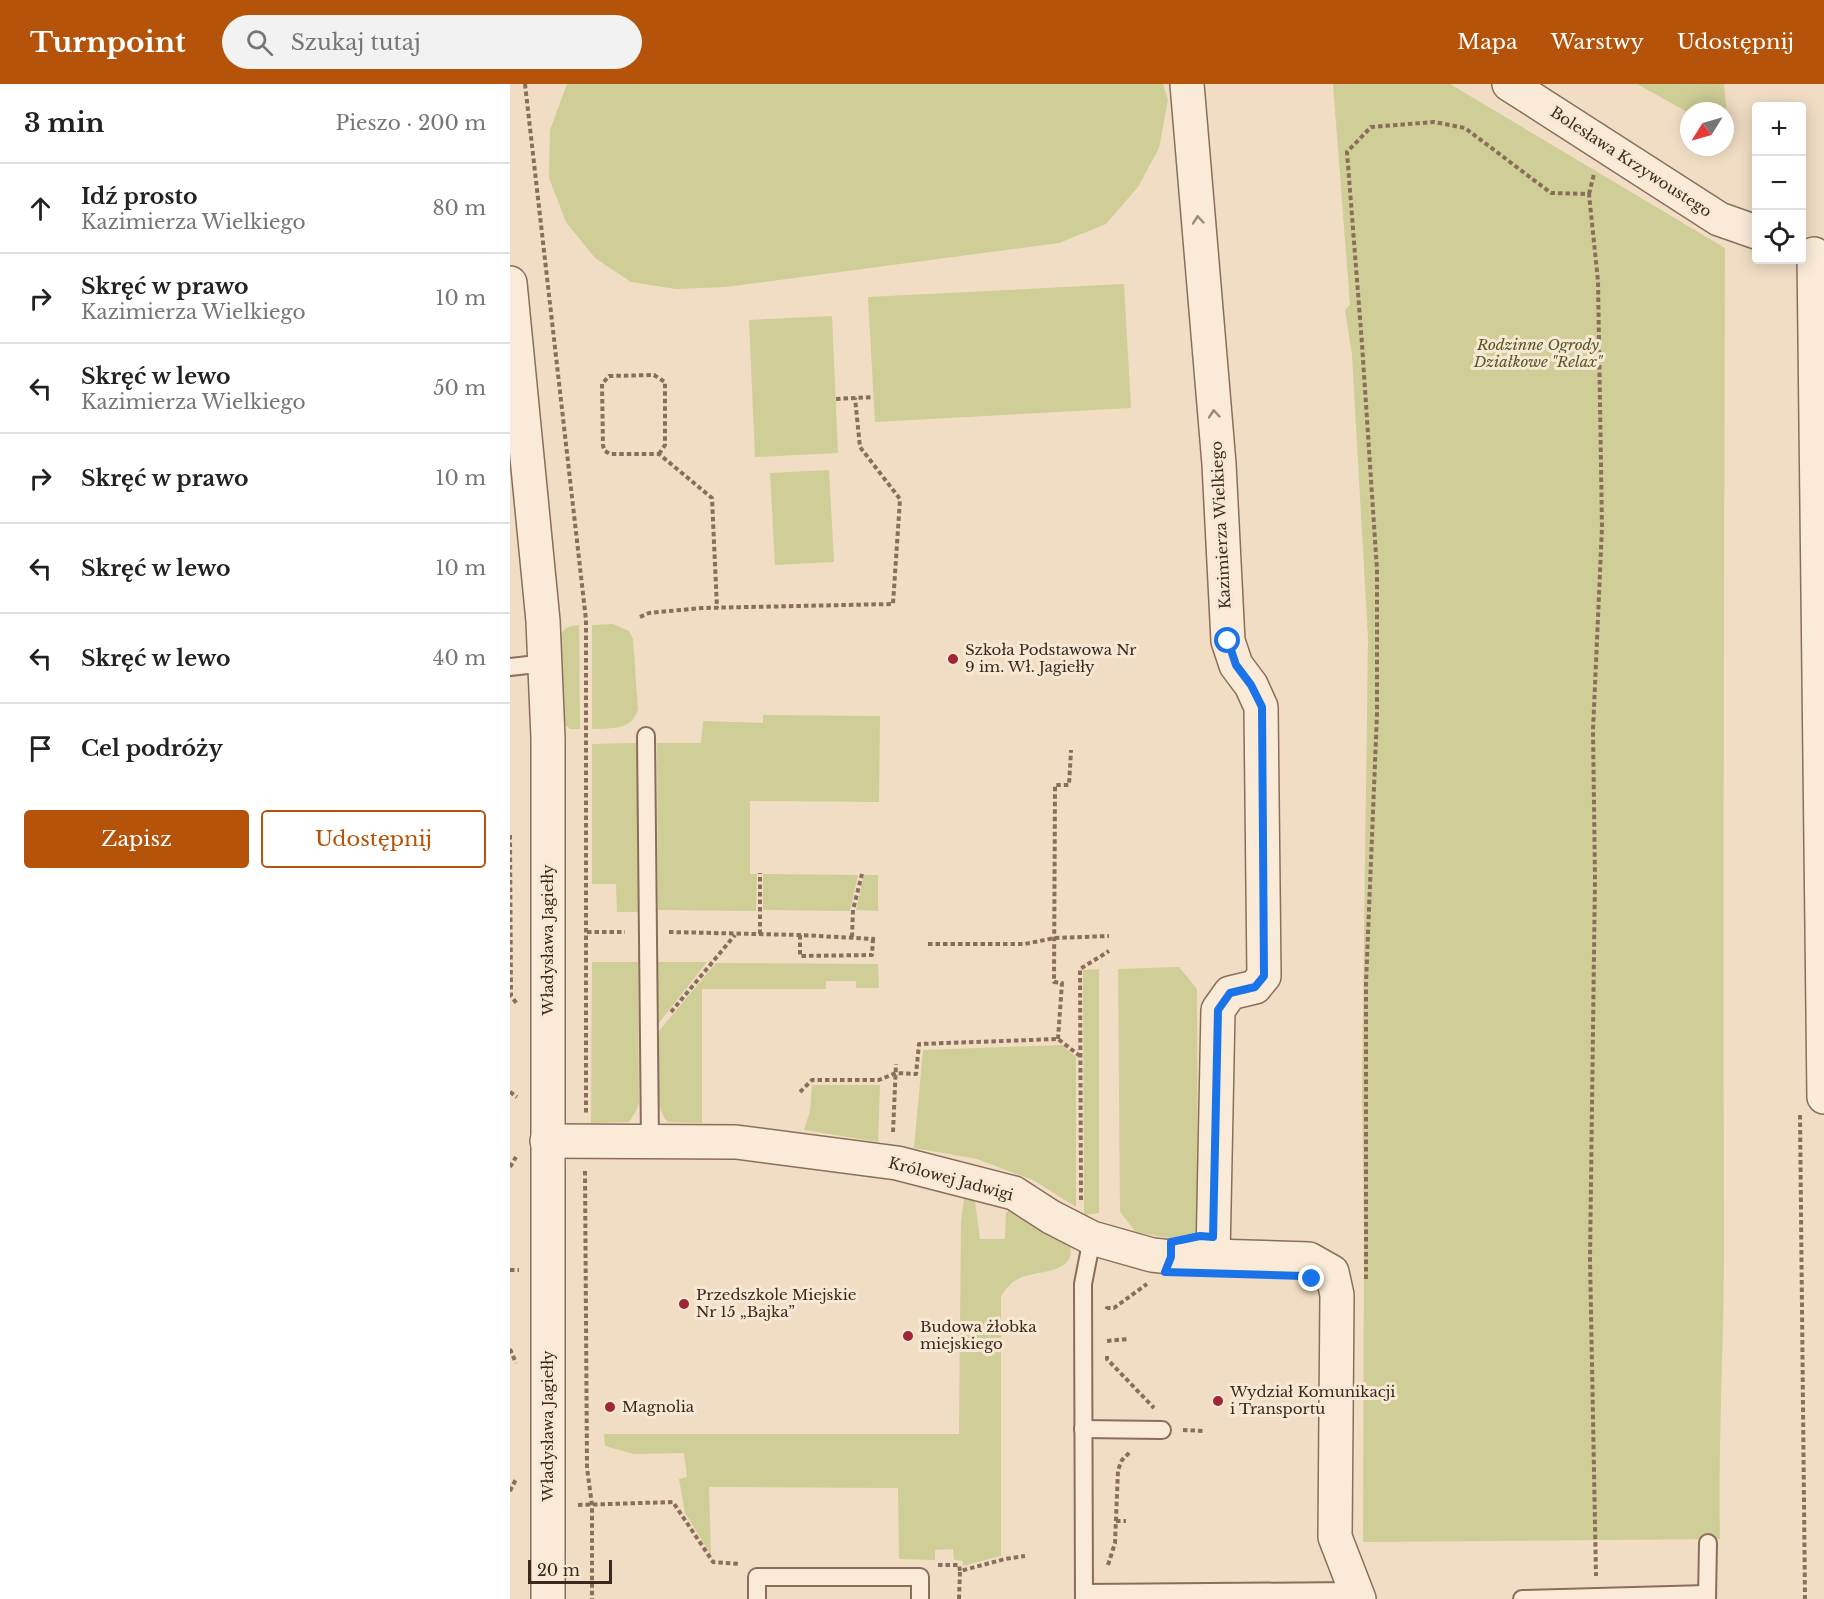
<!DOCTYPE html>
<html lang="pl">
<meta charset="utf-8">
<style>
:root{--surface:#fff;--page:#f2f2f2;--text:#222;--muted:#767676;--line:#e0e0e0;--accent:#b45309}
body{margin:0;font-family:"Libre Baskerville",serif;background:var(--page);color:var(--text)}
.controls{position:absolute;right:18px;top:18px;display:grid;overflow:hidden;border-radius:6px;box-shadow:0 3px 15px #0003}
.controls button{width:54px;height:54px;display:grid;place-items:center;padding:0;border:0;border-bottom:2px solid var(--line);background:var(--surface);color:var(--text);font:30px sans-serif}
.compass{position:absolute;left:1170px;top:18px;width:54px;height:54px;border-radius:50%;background:var(--surface);box-shadow:0 3px 15px #0003;rotate:233deg}
.scale{position:absolute;left:18px;bottom:15px;width:84px;box-sizing:border-box;padding-left:6px;border:3px solid #3b281e;border-top:0;font-size:16px;line-height:21px;white-space:nowrap;color:#3b281e;-webkit-text-stroke:4px #f7e8d4;paint-order:stroke}
.stop{position:absolute;width:18px;height:18px;margin:-14px;border:4px solid #1a73e8;border-radius:50%;background:#fff}
.stop.end{background:#1a73e8;border-color:#fff;box-shadow:0 2px 6px #0008}
.list{margin:0;padding:0;list-style:none}
h2{display:flex;justify-content:space-between;align-items:center;height:78px;margin:0;padding:0 24px;font-size:26px}
h2 small{font-size:20px;font-weight:400;color:var(--muted)}
.list li{display:grid;grid-template-columns:39px 1fr auto;gap:18px;align-items:center;box-sizing:border-box;height:90px;padding:0 24px;border-top:2px solid var(--line)}
.list b{display:block;font-size:22px;white-space:nowrap}
.list p{margin:0;font-size:20px;white-space:nowrap;color:var(--muted)}
.list em{font-size:20px;font-style:normal;color:var(--muted)}
.actions{display:flex;gap:12px;padding:18px 24px}
.actions a{flex:1;padding:14px 0;border:2px solid var(--accent);border-radius:6px;text-align:center;font-size:21px;color:var(--accent)}
.actions .main{background:var(--accent);color:#fff}
.icon{flex:none;width:33px;height:33px;fill:none;stroke:currentColor;stroke-width:2;stroke-linecap:round;stroke-linejoin:round}
.map{position:relative;flex:none;width:1314px;height:1515px;overflow:hidden}
header{display:flex;align-items:center;gap:36px;box-sizing:border-box;height:84px;padding:0 30px;background:var(--accent);color:#fff}
header strong{font-size:28px}
nav{display:flex;gap:33px;margin-inline-start:auto;font-size:21px}
.search{width:420px;height:54px;background:var(--page);display:flex;align-items:center;gap:15px;box-sizing:border-box;padding:0 21px;border-radius:33px;color:var(--muted);font-size:22px}
main{display:flex}
aside{flex:1;background:var(--surface)}
.map>svg:first-child{display:block}
</style>
<header>
<strong>Turnpoint</strong>
<div class="search"><svg class="icon" aria-label="search" viewBox="0 0 24 24"><circle cx="10" cy="10" r="6"/><path d="M15 15l6 6"/></svg>Szukaj tutaj</div>
<nav><a>Mapa</a><a>Warstwy</a><a>Udostępnij</a></nav>
</header>
<main>
<aside>
<h2>3 min<small>Pieszo · 200 m</small></h2>
<ul class="list">
<li><svg class="icon" aria-label="ahead" viewBox="0 0 24 24"><path d="M12 20V5M6 11l6-6 6 6"/></svg><div><b>Idź prosto</b><p>Kazimierza Wielkiego</p></div><em>80 m</em></li>
<li><svg class="icon" aria-label="right" viewBox="0 0 24 24"><path d="M7 20v-9h11M14 6l5 5-5 5"/></svg><div><b>Skręć w prawo</b><p>Kazimierza Wielkiego</p></div><em>10 m</em></li>
<li><svg class="icon" aria-label="left" viewBox="0 0 24 24"><path d="M17 20v-9H6M10 6l-5 5 5 5"/></svg><div><b>Skręć w lewo</b><p>Kazimierza Wielkiego</p></div><em>50 m</em></li>
<li><svg class="icon" aria-label="right" viewBox="0 0 24 24"><path d="M7 20v-9h11M14 6l5 5-5 5"/></svg><div><b>Skręć w prawo</b></div><em>10 m</em></li>
<li><svg class="icon" aria-label="left" viewBox="0 0 24 24"><path d="M17 20v-9H6M10 6l-5 5 5 5"/></svg><div><b>Skręć w lewo</b></div><em>10 m</em></li>
<li><svg class="icon" aria-label="left" viewBox="0 0 24 24"><path d="M17 20v-9H6M10 6l-5 5 5 5"/></svg><div><b>Skręć w lewo</b></div><em>40 m</em></li>
<li><svg class="icon" aria-label="arrive" viewBox="0 0 24 24"><path d="M6 21V4h12l-3 4 3 4H6"/></svg><div><b>Cel podróży</b></div></li>
</ul>
<div class="actions"><a class="main">Zapisz</a><a>Udostępnij</a></div>
</aside>
<div class="map">
<svg width="1314" height="1515" viewBox="0 0 1314 1515">
<rect width="100%" height="100%" fill="#f0ddc4"/>
<!-- green -->
<g fill="#cfce97">
<path d="M57 0H653L658 16 649 64 628 103 596 140 549 159 216 203 166 205 121 198 85 174 56 138 39 94 40 46Z"/>
<path d="M823 0H940L1215 164C1214 495 1213 826 1214 1157 1214 1257 1208 1356 1210 1455L853 1458 854 1149 852 1004 858 554 842 271 835 226 840 221Z"/>
<path d="M1127 0H1214L1219 51 1215 49V27H1179V29Z"/>
<path d="M614 200 621 324 365 338 358 213Z"/>
<path d="M322 232 328 369 245 373 239 236Z"/>
<path d="M319 386 324 478 265 481 260 389Z"/>
<path d="M103 540 119 547 123 555 128 625C122 647 101 644 82 645V541Z"/>
<path d="M69 541 70 645H60L52 638 50 554C53 544 58 542 69 541Z"/>
<path d="M253 631 370 632 369 718 240 717V790H247L246 827 148 826 147 659H191L193 637 253 639Z"/>
<path d="M128 659V828H107L106 800H82V660Z"/>
<path d="M253 790 348 791 340 827 253 826Z"/>
<path d="M354 791H368V827L346 826Z"/>
<path d="M82 878H128L129 1019 126 1027 119 1038 81 1039Z"/>
<path d="M148 878H197L148 940Z"/>
<path d="M206 879 368 880 369 904H346V897H316V905H192V1039L158 1038C142 1024 148 970 148 948Z"/>
<path d="M669 883 687 905 688 1150 658 1154 626 1148 610 1128 608 885Z"/>
<path d="M589 885V1129L574 1131 573 886Z"/>
<path d="M552 961 566 973V1123L523 1096 467 1075 404 1064 413 966Z"/>
<path d="M302 1001H370L368 1058 294 1046 300 1027Z"/>
<path d="M455 1108 464 1110 470 1155H495L496 1129 501 1124 559 1158C570 1192 525 1185 508 1195 500 1199 496 1205 491 1212V1472L453 1482V1477L444 1476 443 1465 425 1466V1476L389 1475 388 1404 199 1403 201 1471 175 1429 169 1395 177 1393 174 1369 124 1370 95 1362 94 1350H449L451 1137Z"/>
</g>
<g fill="none" stroke-linecap="round" stroke-linejoin="round">
<defs>
<g id="lane">
<path d="M0 583 35 579"/>
<path d="M136 652 140 1057"/>
<path d="M573 1345 652 1346"/>
<path d="M574 1509 846 1507"/>
<path d="M247 1515V1493H410V1515"/>
<path d="M574 1515 573 1200 582 1154"/>
<path d="M1012 1515 1197 1510"/>
<path d="M1197 1515 1198 1459"/>
</g>
<g id="street">
<path d="M677 0 709 380 718 557 726 581 741 601 751 623 754 892 745 903 720 909 708 926 703 1172"/>
<path d="M999 0 1209 135 1246 148"/>
<path d="M1304 170 1314 1013"/>
<path d="M0 199 33 537 38 654V1515"/>
<path d="M37 1057 226 1058 387 1079 504 1109 541 1133 582 1154 642 1171 661 1173 703 1172 799 1175 822 1188 827 1211 825 1453 849 1515"/>
</g>
</defs>
<!-- lane casing -->
<use href="#lane" stroke="#8b6e5a" stroke-width="20"/>
<!-- street casing -->
<use href="#street" stroke="#8b6e5a" stroke-width="36"/>
<!-- path -->
<g stroke="#8b6e5a" stroke-width="4" stroke-dasharray="4.5 3" stroke-linecap="butt">
<path d="M15 0 76 536V1029"/>
<path d="M1079 110 1084 90"/>
<path d="M326 315 363 313"/>
<path d="M149 370 155 361V298L144 291 99 292 92 300 93 362 95 367 100 370H149L202 414 207 524"/>
<path d="M130 533 139 529 191 524 383 520 390 415 350 363 345 314"/>
<path d="M0 751 1 912 8 921"/>
<path d="M77 848H115"/>
<path d="M159 848 290 851 365 855"/>
<path d="M250 850V789"/>
<path d="M290 851V872L362 871 363 855"/>
<path d="M342 853 343 826 352 790"/>
<path d="M418 860H515L544 854 599 852"/>
<path d="M161 928 225 851"/>
<path d="M548 955 552 899 544 898 545 701H559L561 666"/>
<path d="M0 1008 7 1013"/>
<path d="M290 1008 302 996H369L386 989 406 990 409 960 548 955 570 972"/>
<path d="M1290 1031 1295 1515"/>
<path d="M383 1048 386 980"/>
<path d="M0 1083 6 1073"/>
<path d="M75 1087 77 1384 82 1421V1515"/>
<path d="M571 1116 570 885 599 867"/>
<path d="M0 1186H9"/>
<path d="M856 1195V899L867 630V486L852 260 837 68 861 43 924 38 955 44 1041 109 1079 110 1088 197 1092 443 1083 646 1085 794 1080 1175 1086 1492"/>
<path d="M597 1225V1224H604L637 1200"/>
<path d="M597 1257 618 1255"/>
<path d="M0 1265 6 1279"/>
<path d="M597 1272V1275L644 1324"/>
<path d="M673 1346 693 1347"/>
<path d="M0 1407 6 1395"/>
<path d="M68 1421 163 1418 203 1478 230 1480"/>
<path d="M606 1437H616"/>
<path d="M428 1481H449L450 1487 495 1475 515 1472"/>
<path d="M598 1481 605 1459 608 1386 612 1376 620 1368"/>
<path d="M449 1515 450 1487"/>
</g>
<!-- lane -->
<use href="#lane" stroke="#faebd8" stroke-width="16"/>
<!-- street -->
<use href="#street" stroke="#faebd8" stroke-width="33"/>
</g>
<!-- one-way arrows -->
<defs><path id="oneway-chevron" d="M-2-3.5L2.5 0L-2 3.5" fill="none" stroke-width="1.6" stroke-linecap="round" stroke-linejoin="round" transform="scale(1.5)"/></defs>
<g stroke="#9a8a7b">
<use href="#oneway-chevron" transform="translate(688 136) rotate(-95)"/>
<use href="#oneway-chevron" transform="translate(704 330) rotate(-95)"/>
</g>
<g fill="none" stroke-linecap="round" stroke-linejoin="round">
<!-- route -->
<path stroke="#1a73e8" stroke-width="8" d="M718 557 726 581 741 601 752 623 754 892 745 903 720 909 708 926 703 1153 690 1152 661 1158V1173L655 1188 793 1192 802 1195"/>
</g>
<!-- markers -->
<g fill="#9d2737" stroke="#f7e8d4" stroke-width="2">
<circle cx="443" cy="575" r="6"/>
<circle cx="174" cy="1220" r="6"/>
<circle cx="398" cy="1252" r="6"/>
<circle cx="708" cy="1317" r="6"/>
<circle cx="100" cy="1323" r="6"/>
</g>
<g text-anchor="middle" stroke-width="6" stroke-linejoin="round" paint-order="stroke">
<!-- street labels -->
<g font-size="15" fill="#3b281e" stroke="#f7e8d4">
<text transform="translate(1121 78) rotate(33)" y="5">Bolesława Krzywoustego</text>
<text transform="translate(711 441) rotate(-93)" y="5">Kazimierza Wielkiego</text>
<text transform="translate(38 856) rotate(-90)" y="5">Władysława Jagiełły</text>
<text transform="translate(441 1095) rotate(15)" y="5">Królowej Jadwigi</text>
<text transform="translate(38 1342) rotate(-90)" y="5">Władysława Jagiełły</text>
</g>
<!-- park labels -->
<g font-size="15" font-style="italic" fill="#525824" stroke="#f7e8d4">
<text x="1028" y="266">Rodzinne Ogrody<tspan x="1028" dy="17">Działkowe "Relax"</tspan></text>
</g>
<!-- poi labels -->
<g font-size="15" fill="#3b281e" stroke="#f7e8d4" text-anchor="start">
<text x="455" y="571">Szkoła Podstawowa Nr<tspan x="455" dy="17">9 im. Wł. Jagiełły</tspan></text>
<text x="186" y="1216">Przedszkole Miejskie<tspan x="186" dy="17">Nr 15 „Bajka”</tspan></text>
<text x="410" y="1248">Budowa żłobka<tspan x="410" dy="17">miejskiego</tspan></text>
<text x="720" y="1313">Wydział Komunikacji<tspan x="720" dy="17">i Transportu</tspan></text>
<text x="112" y="1328">Magnolia</text>
</g>
</g>
</svg>
<div class="controls">
<button>+</button>
<button>−</button>
<button><svg class="icon" aria-label="locate" viewBox="0 0 24 24"><circle cx="12" cy="12" r="6"/><path d="M12 2v4M12 18v4M2 12h4M18 12h4"/></svg></button>
</div>
<svg class="compass" viewBox="-18 -18 36 36"><path d="M0-13l5 13h-10z" fill="#e53935"/><path d="M0 13l5-13h-10z" fill="#767676"/></svg>
<div class="scale">20 m</div>
<div class="stop" style="left:718px;top:557px"></div>
<div class="stop end" style="left:802px;top:1195px"></div>
</div>
</main>
